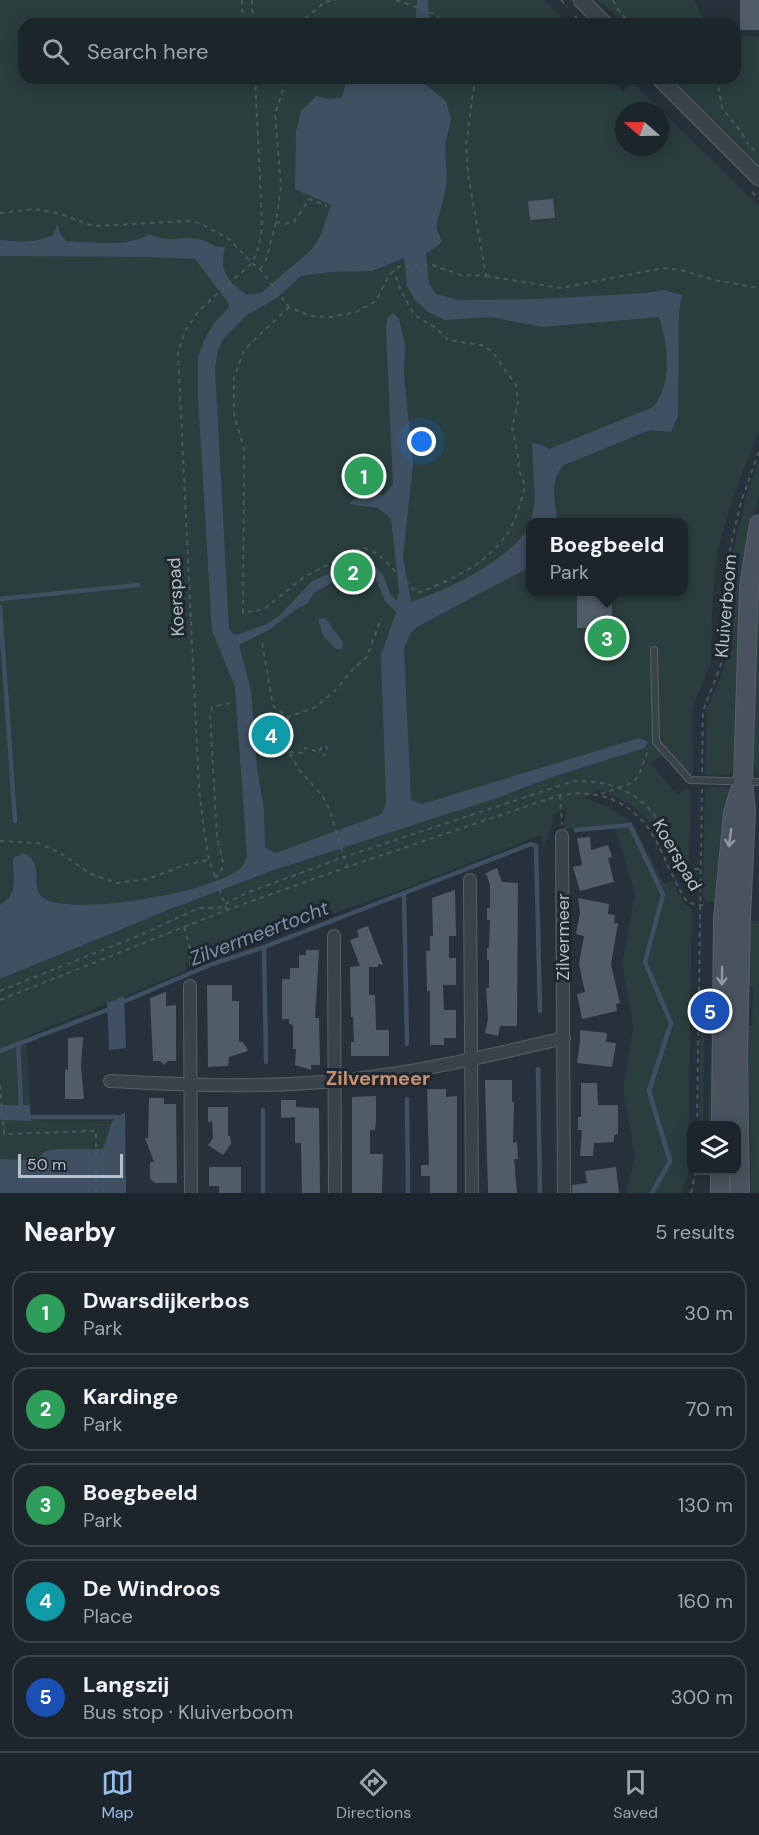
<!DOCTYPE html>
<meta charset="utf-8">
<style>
:root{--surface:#1d252c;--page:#2a3138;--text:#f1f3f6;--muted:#a0a5a9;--line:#3b4248;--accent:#95beed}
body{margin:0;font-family:"DM Sans",sans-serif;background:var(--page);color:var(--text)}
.controls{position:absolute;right:18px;bottom:18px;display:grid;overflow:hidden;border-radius:12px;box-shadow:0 3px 15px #0003}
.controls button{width:54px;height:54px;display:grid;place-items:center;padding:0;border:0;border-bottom:2px solid var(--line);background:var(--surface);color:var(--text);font:30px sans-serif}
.compass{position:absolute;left:615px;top:102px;width:54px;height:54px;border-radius:50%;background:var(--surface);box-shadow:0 3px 15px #0003;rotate:290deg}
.scale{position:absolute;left:18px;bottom:15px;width:105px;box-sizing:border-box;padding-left:6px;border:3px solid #b6bec7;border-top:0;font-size:16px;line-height:21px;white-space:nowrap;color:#b6bec7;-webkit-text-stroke:4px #1f2831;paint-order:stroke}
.you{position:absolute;left:422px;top:442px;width:21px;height:21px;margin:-15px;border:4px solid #fff;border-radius:50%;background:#1a73e8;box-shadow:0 0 0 9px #1a73e833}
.badge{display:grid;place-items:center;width:39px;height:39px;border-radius:50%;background:var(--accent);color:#fff;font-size:20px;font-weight:700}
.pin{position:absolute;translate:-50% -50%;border:3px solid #fff;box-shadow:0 2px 6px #0006}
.popup{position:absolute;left:526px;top:518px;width:162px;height:78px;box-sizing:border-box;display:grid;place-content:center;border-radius:12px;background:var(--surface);filter:drop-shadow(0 2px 4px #0005);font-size:20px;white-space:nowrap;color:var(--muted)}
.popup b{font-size:22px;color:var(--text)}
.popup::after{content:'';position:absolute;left:50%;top:100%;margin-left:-12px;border:12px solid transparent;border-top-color:var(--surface)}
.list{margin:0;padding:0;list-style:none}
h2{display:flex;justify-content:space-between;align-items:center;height:78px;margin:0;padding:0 24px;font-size:26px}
h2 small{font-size:20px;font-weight:400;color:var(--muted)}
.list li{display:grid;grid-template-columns:39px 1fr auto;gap:18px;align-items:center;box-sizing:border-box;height:84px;margin:0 12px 12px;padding:0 12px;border:2px solid var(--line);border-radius:18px}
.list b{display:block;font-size:22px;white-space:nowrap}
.list p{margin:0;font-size:20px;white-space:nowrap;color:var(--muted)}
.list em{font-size:20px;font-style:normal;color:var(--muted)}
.icon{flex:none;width:33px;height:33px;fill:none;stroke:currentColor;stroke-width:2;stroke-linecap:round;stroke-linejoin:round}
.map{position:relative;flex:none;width:759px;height:1193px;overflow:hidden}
.search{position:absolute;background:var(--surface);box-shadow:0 3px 15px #0003;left:18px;right:18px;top:18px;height:66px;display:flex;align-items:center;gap:15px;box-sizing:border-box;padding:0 21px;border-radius:18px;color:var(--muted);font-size:22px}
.sheet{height:558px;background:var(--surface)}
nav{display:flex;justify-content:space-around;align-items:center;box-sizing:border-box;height:84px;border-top:2px solid var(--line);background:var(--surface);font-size:16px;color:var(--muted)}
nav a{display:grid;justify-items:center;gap:3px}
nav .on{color:var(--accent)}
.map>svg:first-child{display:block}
</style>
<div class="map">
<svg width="759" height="1193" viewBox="0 0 759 1193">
<rect width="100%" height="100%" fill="#27313b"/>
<!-- green -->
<g fill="#293e3d" fill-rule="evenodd">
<path d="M0 0H544L568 24H24V78H613L612 81 624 93 631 81 759 206V431L733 497 718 548 712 605 711 663 692 708 693 774 683 770 668 753 650 763 678 795 687 788 691 791 688 891C674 866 662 835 642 814 631 803 616 797 602 791L598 790 584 798 608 807 632 822 664 884 672 881 684 904 692 909 688 1174 682 1193H626L635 1156 623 1091 633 1026 622 964 635 894 614 824 564 830 566 808 553 815V821L544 847 541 835 404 889 260 939 195 966 193 960 186 963V971L26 1037 30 1105H14V1120L112 1121 107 1136 108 1193H0ZM624 111H660V147H624ZM530 522H684V592H530Z"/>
<path d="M597 0H694L705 24H622L614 14Z"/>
<path d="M755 36 759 37V165L673 78H735V37Z"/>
<path d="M759 460V495L750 529 740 596 735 768C730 778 718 775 707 775L705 773 707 708 719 682 726 660 729 581 733 552 746 496Z"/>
<path d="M759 576V774L753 764Z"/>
<path d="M707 787H726L732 793 720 902H707L703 898 705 788Z"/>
<path d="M744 921H759V1193H751L750 1096 743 1061 748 1025H752L753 987 749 986 744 963Z"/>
<path d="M701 1012H712L717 1038 716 1125H708L712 1040 707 1026 704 1030 703 1125 699 1126Z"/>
</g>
<!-- water -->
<g fill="#3e5062" fill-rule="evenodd">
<path d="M417 0H428L430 24H412L416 21Z"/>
<path d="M347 78H421V81L446 101 451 119 445 146 447 183 436 227 442 242 426 254 429 283 436 294 458 300 539 299 646 293 664 290 682 295 679 311 678 416 671 432 650 430 564 465C548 481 556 502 557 522H531L535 501 532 443 542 445 549 449 653 407C673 383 668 345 659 317L543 327 490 317 445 320 428 312 415 300 407 287 404 258 372 271 331 272 301 276 278 297 247 315 223 339 217 354 215 370 229 628 233 634 237 635 267 624 279 616 312 581 359 561 373 564 383 574 390 594 397 601 399 591 391 519 378 508 349 504C357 494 372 496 384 495L393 484 386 330 387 318 393 313 399 319 405 345 404 375 413 465 403 557 411 602C445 591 516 558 530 523V567L415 628 410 634 404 649 411 800 422 804 639 738 648 742 645 748 552 777 497 798 271 871 168 910 0 979V905C20 893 12 878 13 858L23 853C48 864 27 889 45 899 78 916 214 892 241 868 244 865 245 860 247 856L235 687 212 630 198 399V357L205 338 215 322 228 309 229 304 195 259 151 257 0 256V240C19 242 35 243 53 235L57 224 60 233 66 241C90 242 129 248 149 234 170 244 183 235 202 240 211 243 215 248 225 247 219 272 227 281 247 295L261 293 311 250 321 235 331 205 295 189 296 131 301 111 316 96 329 99 342 97ZM355 570H363L374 575 385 601 396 612 381 655 386 802 382 814 276 853 265 848 264 809 257 768 251 690 239 645 269 630 298 608 307 604 314 593Z"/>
<path d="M325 618 343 642 342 649H336L323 636 318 619Z"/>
<path d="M124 996 126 1048 109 1050 107 1003Z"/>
<path d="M0 1105H30L31 1121 0 1120Z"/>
<path d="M125 1112 126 1193H0V1159L36 1160 46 1151 59 1149H103L112 1121Z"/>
</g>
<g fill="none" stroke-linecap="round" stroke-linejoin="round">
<!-- stream -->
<g stroke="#3e5062" stroke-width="4.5">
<path d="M0 599 138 585"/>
<path d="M0 607 15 821"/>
<path d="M576 830 630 825 663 895 645 962 671 1023 649 1091 670 1161 652 1193"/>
<path d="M404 893 407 1044"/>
<path d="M264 947 266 1062"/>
<path d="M125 1001 212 964 264 947 531 844 536 846 540 1011"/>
<path d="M18 1044 21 1105"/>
<path d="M0 1051 107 1010"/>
<path d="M538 1069 540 1193"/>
<path d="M407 1099 408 1193"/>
<path d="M30 1117H118"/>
<path d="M263 1193V1110"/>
</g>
</g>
<!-- building -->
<g fill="#505c67">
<rect x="740" y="0" width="19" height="30"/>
<path d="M553 199 555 218 530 220 528 201Z"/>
<path d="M587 591H612V628H577V596H587Z"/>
<path d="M282 719 283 750 261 751 260 720Z"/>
<path d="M590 837 591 850 608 845 612 857 608 858 614 882 580 891 573 867 582 865 577 838Z"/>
<path d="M497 868 502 882 518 883 517 1026H500L498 1036 485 1033 488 1019 486 988H489V960H487V948H489L490 920H487V908H490V885L486 873Z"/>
<path d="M455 890 456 936H449V958H456V985H443L444 1010H456V1038H444V1045H430V991H427L426 951H430V936H433L432 898Z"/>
<path d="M578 898 609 904 608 914 615 915 614 923H618L611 965 620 1003 616 1004 617 1011 582 1019 577 994 585 992 579 964 584 936 576 934 580 913Z"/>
<path d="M368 926 383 965 378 964V967H369V995H375L376 1030H389V1056H351V1042H354L353 1017H351L350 967 360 966 350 940 359 937 357 930Z"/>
<path d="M306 950H319L315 1018H319L320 1065H311V1070L295 1065 296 1049H293V1025L289 1024V1019H282V979H290V968H299V955H306Z"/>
<path d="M207 985H232V1001H239V1042H243L248 1051 229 1057 228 1066 208 1067Z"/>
<path d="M166 992V1006L176 1005V1061H168L164 1065 160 1061H153L150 998Z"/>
<path d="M580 1030 607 1033 606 1042 616 1043 612 1067 577 1063 580 1042Z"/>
<path d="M83 1037 81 1067 84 1099H65V1069L68 1070V1038Z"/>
<path d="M485 1080H512V1102H514L513 1143 517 1142 518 1159H514L517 1193H488Z"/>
<path d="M581 1083H597L598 1105H618V1134L614 1135V1142L594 1143 593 1156H580L582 1130H578V1117H581Z"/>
<path d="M427 1089H446V1097L457 1096V1193H430V1176H421V1165H429Z"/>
<path d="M376 1096V1121L375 1130H370V1154H383L382 1193H352V1097Z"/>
<path d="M149 1098H164V1104H176L177 1183H155L150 1179V1162H154L145 1138H148Z"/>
<path d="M281 1100H296V1107L319 1108 320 1193H302L301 1143H295V1117L281 1118Z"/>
<path d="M208 1107H228V1136H230L231 1144 223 1155 208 1145 213 1138 212 1121 208 1122Z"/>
<path d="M209 1167H241V1193H219V1186H209Z"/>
<path d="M616 1167 619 1193H572V1185L587 1183 585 1171Z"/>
</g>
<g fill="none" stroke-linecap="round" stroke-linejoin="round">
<defs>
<path id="service" d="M654 650 656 742 690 780 759 782"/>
<g id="minor">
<path d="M562 836 564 1193"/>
<path d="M470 880 472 1193"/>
<path d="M334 936 335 1193"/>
<path d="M190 986 191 1193"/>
<path d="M110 1081C185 1085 260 1088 335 1081 412 1074 488 1056 564 1038"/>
</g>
<g id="tertiary">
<path d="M581 0 605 24"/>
<path d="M659 78 759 178"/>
</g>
<g id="secondary">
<path d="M721 1126 723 918 733 813 740 790"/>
<path d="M720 1193V1170"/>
<path d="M740 1193 738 1052 741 918 746 810 743 781 749 586 759 524"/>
</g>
</defs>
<!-- service casing -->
<use href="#service" stroke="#58616a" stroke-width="8"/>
<!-- minor casing -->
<use href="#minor" stroke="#58616a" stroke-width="14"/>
<!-- tertiary casing -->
<use href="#tertiary" stroke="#58616a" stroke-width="17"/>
<!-- secondary casing -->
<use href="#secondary" stroke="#58616a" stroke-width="20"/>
<!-- path -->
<g stroke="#485a5b" stroke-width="2" stroke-dasharray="4.5 4.5" stroke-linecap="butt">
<path d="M242 0 243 24"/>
<path d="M252 0 253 24"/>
<path d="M396 0 435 14 445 24"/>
<path d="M561 0 568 7"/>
<path d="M613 0C618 10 624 19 634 24"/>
<path d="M575 16 581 24"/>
<path d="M298 24 325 2 336 0"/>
<path d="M717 78 722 108 742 133 748 144"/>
<path d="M751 148 759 153"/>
<path d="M752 192 759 199"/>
<path d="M0 213 34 209 58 213 93 226 188 221 200 223 229 239 252 263 260 269 289 307 310 316 331 317 356 312 376 301 389 275 400 266 432 265 461 275 486 276 468 174 466 146 475 78"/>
<path d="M276 222 285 224 294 222 309 199 327 206"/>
<path d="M260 269 266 260 276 222 281 186 275 114 287 78"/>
<path d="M486 276 561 288 663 268 681 270 714 280 759 288"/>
<path d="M289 307 244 350 234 378V414L244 449 243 613 264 609 304 577 362 547 378 554 417 593C451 581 489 563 509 531 517 517 521 501 525 486L519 470 518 455 512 429 518 401 516 385 492 351 481 345 448 340 436 328 414 315 401 291 394 271"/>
<path d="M262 643 273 706 288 717 314 708 335 691 354 668 367 657 380 621"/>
<path d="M288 718 289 752 300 771 321 794 329 808 347 867"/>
<path d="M289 752 304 753 305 748 319 752 322 746H326L328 751 324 756 319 752"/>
<path d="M702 772 703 711 723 659 725 588 731 545 741 502 759 451"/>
<path d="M601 794C610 790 631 785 636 779 643 771 642 759 650 749"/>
<path d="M560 795 562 825"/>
<path d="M0 841 38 843 60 853 91 874 117 883 148 879 185 865 208 860"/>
<path d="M215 878 221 872 223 862 217 837 210 713 212 707 230 703"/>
<path d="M227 910 209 860 203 823 199 788 178 353 185 331 199 310 252 263 259 246 262 227 261 200 255 78"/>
<path d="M184 927 190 948V974"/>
<path d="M0 991 145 933 199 908H218L246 893 344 857 574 781C640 781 657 813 684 865L688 869H701"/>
<path d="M0 1000 227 910 347 867 560 795C595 789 627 799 649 829 664 852 672 880 688 903L708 906"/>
<path d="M0 1085 4 1134 96 1131V1193"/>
<path d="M697 1126 702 789"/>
<path d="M691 1193 696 1170"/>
</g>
<!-- service -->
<use href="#service" stroke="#3a434c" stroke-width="6"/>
<!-- minor -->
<use href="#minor" stroke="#3a434c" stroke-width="12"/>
<!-- tertiary -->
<use href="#tertiary" stroke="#3a434c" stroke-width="15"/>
<!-- secondary -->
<use href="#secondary" stroke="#49525e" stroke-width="18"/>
</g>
<!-- one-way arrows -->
<defs><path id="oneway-shaft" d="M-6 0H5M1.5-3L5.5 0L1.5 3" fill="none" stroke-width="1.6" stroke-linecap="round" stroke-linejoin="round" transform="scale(1.5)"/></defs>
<g stroke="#9098a2">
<use href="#oneway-shaft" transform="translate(730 838) rotate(97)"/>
<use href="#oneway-shaft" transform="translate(722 976) rotate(91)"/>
</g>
<g text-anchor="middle" stroke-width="6" stroke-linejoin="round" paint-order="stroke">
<!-- street labels -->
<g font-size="18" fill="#b6bec7" stroke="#1f2831">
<text transform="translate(176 597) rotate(-93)" y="6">Koerspad</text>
<text transform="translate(726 606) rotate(-85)" y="6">Kluiverboom</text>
<text transform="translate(677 855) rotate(60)" y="6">Koerspad</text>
<text transform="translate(563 937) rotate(-90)" y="6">Zilvermeer</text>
</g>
<!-- water labels -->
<g font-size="20" font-style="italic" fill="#7a91a7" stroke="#1f2831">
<text transform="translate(259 933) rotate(-21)" y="7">Zilvermeertocht</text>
</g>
<!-- neighbourhood labels -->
<g font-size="20" font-weight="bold" fill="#c98e6e" stroke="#1f2831">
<text x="378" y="1085">Zilvermeer</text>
</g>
</g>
</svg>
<div class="controls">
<button><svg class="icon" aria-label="layers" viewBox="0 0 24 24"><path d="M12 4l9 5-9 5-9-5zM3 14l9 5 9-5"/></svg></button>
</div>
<svg class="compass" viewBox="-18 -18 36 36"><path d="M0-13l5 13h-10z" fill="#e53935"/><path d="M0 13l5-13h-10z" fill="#a0a5a9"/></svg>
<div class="scale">50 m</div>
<div class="you"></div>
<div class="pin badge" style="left:364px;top:476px;background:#2e9e5b">1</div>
<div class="pin badge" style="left:353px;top:572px;background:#2e9e5b">2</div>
<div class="pin badge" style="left:607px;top:638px;background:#2e9e5b">3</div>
<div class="popup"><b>Boegbeeld</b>Park</div>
<div class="pin badge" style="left:271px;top:735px;background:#0f9aa8">4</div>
<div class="pin badge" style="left:710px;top:1011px;background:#1a4fb4">5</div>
<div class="search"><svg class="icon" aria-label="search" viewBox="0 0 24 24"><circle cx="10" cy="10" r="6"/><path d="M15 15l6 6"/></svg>Search here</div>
</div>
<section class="sheet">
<h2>Nearby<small>5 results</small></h2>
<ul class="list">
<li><span class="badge" style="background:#2e9e5b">1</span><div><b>Dwarsdijkerbos</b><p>Park</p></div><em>30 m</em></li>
<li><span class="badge" style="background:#2e9e5b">2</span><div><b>Kardinge</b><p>Park</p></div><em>70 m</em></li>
<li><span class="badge" style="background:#2e9e5b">3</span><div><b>Boegbeeld</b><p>Park</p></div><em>130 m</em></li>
<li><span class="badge" style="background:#0f9aa8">4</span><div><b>De Windroos</b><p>Place</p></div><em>160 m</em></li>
<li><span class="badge" style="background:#1a4fb4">5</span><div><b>Langszij</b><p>Bus stop · Kluiverboom</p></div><em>300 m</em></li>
</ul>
</section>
<nav>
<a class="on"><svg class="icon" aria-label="map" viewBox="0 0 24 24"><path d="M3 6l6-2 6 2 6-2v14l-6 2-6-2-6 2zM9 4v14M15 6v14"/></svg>Map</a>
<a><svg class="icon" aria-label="directions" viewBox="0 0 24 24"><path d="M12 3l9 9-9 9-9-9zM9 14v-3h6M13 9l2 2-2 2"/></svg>Directions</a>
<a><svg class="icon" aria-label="saved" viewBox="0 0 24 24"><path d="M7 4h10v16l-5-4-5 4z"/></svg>Saved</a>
</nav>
